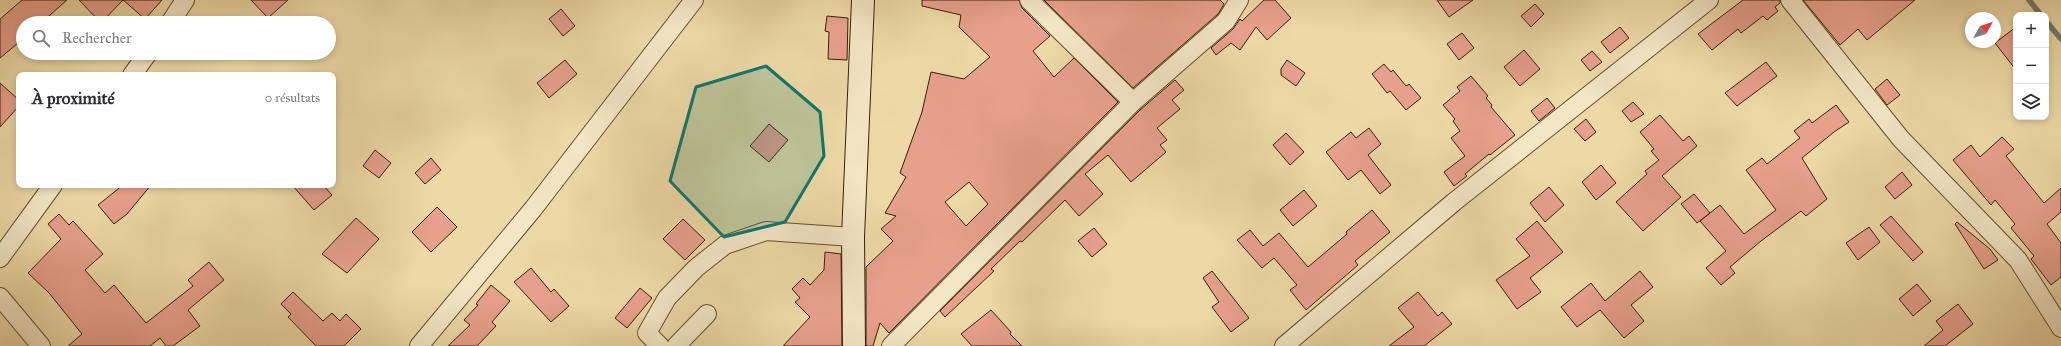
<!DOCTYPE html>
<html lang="fr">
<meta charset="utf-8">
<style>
:root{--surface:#fff;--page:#f7f7f7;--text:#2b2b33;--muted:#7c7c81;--line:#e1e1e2}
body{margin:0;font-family:"IM FELL Great Primer",serif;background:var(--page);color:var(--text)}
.controls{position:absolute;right:12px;top:12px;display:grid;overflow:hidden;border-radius:8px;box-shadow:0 2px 6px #0003}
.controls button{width:36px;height:36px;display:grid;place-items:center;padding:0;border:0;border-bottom:1px solid var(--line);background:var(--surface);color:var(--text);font:20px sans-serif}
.compass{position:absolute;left:1965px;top:12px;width:36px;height:36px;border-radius:50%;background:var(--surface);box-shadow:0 2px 6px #0003;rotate:50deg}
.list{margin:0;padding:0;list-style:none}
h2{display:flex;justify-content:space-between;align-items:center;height:52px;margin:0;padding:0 16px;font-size:17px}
h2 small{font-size:13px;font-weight:400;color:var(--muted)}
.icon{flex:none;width:22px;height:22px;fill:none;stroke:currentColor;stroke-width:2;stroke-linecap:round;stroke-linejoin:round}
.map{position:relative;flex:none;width:2061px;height:346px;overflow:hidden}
.search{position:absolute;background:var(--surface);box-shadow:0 2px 6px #0003;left:16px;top:16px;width:320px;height:44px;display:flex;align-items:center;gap:10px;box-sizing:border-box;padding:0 14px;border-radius:22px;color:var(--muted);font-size:15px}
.panel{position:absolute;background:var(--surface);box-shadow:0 2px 6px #0003;left:16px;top:72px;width:320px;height:116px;border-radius:8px}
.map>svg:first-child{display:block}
</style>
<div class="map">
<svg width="2061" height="346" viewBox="0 0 2061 346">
<rect width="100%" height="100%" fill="#ecd9a6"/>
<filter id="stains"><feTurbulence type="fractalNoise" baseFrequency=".005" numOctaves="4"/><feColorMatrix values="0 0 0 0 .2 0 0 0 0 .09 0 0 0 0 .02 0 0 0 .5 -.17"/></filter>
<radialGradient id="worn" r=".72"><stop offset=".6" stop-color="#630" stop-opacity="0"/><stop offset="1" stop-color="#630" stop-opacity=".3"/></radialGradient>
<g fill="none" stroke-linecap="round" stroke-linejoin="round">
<!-- stream -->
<g stroke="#727c6b" stroke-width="5.5">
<path d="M2029 0 2041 15"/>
<path d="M2046 21 2061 39"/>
</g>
</g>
<!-- building -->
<g fill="#e7a08c" stroke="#372009" fill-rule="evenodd">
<path d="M22 0H67L41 23H23V39L0 58V19Z"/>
<path d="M79 0H162L145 19 123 0 101 23Z"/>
<path d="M251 0H288L268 18Z"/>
<path d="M922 0H1019L1022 8 1050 36 1033 51 1054 77 1074 58 1118 102 889 333 880 323 873 346H866V267L893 241 881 229 896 216 885 213 906 177 900 173 922 112 931 72 964 79 990 57 959 27 961 15 922 6ZM969 182 988 204 966 226 945 202Z"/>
<path d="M1044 0H1220L1224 4 1218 14 1133 88Z"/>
<path d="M1264 0H1275L1291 18 1267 40 1256 27 1240 50 1231 43 1216 55 1211 48 1233 29 1240 19 1242 21Z"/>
<path d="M1437 0H1473L1449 17Z"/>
<path d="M1743 0H1780V3L1775 7 1778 11 1767 20 1763 16 1741 33 1738 29 1712 50 1698 34Z"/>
<path d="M1803 0H1915L1867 40 1858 29 1840 45Z"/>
<path d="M1535 4 1544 14 1531 27 1521 16Z"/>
<path d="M561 9 575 26 563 36 549 19Z"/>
<path d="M827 16 848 18 847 60 828 59 829 32 825 31Z"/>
<path d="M1620 27 1629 38 1610 53 1601 42Z"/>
<path d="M2016 27V70L1995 43Z"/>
<path d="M1462 33 1474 48 1459 60 1447 44Z"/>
<path d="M1524 50 1540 69 1520 86 1504 67Z"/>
<path d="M1592 51 1602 62 1590 71 1581 60Z"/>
<path d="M565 60 577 74 549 98 537 83Z"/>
<path d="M1287 60 1305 73 1296 86 1281 75V69Z"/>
<path d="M1766 62 1777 76 1737 106 1725 93Z"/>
<path d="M1384 64 1391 72 1393 70 1406 86 1409 84 1421 98 1406 110 1390 91 1387 93 1372 74Z"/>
<path d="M1471 76 1488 96 1486 98 1492 105 1491 107 1515 135 1490 155 1489 154 1465 174 1467 176 1454 186 1444 172 1465 156 1451 138 1460 131 1453 121 1455 119 1443 105 1460 91 1457 87Z"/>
<path d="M1887 79 1900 95 1887 105 1875 89Z"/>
<path d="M1175 80 1184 90 1172 100 1180 109 1157 128 1167 140 1160 145 1166 152 1131 182 1108 155 1085 174 1103 194 1079 216 1065 200 1022 242 1020 241 991 269 994 271 945 317 940 311 1140 110Z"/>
<path d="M0 83 19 100V106L0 127Z"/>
<path d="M1547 98 1555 108 1539 121 1531 111Z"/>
<path d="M1633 102 1644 114 1631 122 1622 111Z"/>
<path d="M1836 105 1849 122 1834 132 1802 158 1827 199 1806 216 1801 211 1761 241 1730 267 1735 273 1721 285 1706 268 1726 251 1700 221 1720 205 1744 234 1776 210 1746 170 1762 158 1767 164 1800 138 1794 131 1809 119 1812 123Z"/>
<path d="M1660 115 1683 141 1689 136 1697 146 1662 176 1681 197 1643 231 1616 202 1647 174 1645 171 1659 160 1651 151 1654 149 1640 132Z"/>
<path d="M1586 119 1596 132 1585 141 1574 129Z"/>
<path d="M769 124 788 140 769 162 750 146Z"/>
<path d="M1369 128 1381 144 1368 155 1391 185 1380 194 1361 170 1348 180 1326 152 1351 132 1356 138Z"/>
<path d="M1286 133 1304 152 1290 165 1273 145Z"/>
<path d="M2002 137 2014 149 2006 156 2044 203 2061 188V212L2047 224 2061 243V277L2051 285 2031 259 2034 256 2011 228 2015 224 1995 200 1991 205 1953 160 1971 145 1980 157Z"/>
<path d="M375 150 391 163 379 178 363 166Z"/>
<path d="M431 158 441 170 425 184 415 173Z"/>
<path d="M1601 165 1616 183 1596 200 1582 182Z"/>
<path d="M1902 172 1912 185 1895 199 1885 187Z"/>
<path d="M123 185H151L127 214 114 224 98 205Z"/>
<path d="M292 185H323L332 195 314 210Z"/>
<path d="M1549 187 1564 205 1545 222 1530 203Z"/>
<path d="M1304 190 1317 206 1293 226 1280 210Z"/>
<path d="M1694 194 1710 213 1697 223 1681 204Z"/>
<path d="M437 207 457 227 431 252 412 232Z"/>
<path d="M1372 210 1390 232 1355 261 1358 265 1306 310 1290 290 1297 285 1274 258 1262 268 1237 240 1250 230 1263 246 1279 233 1308 267 1347 234 1346 232Z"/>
<path d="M59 214 69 225 73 221 103 254 85 270 105 293 114 285 146 323 193 286 188 280 209 262 224 280 188 310 200 326 173 346H166L160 338 150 346H68L82 334 49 293 28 273 61 239 48 224Z"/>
<path d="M1891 216 1923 252 1913 261 1880 225Z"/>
<path d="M356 218 379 239 347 273 322 254Z"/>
<path d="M683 219 705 240 685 260 663 239Z"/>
<path d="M1537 221 1563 252 1530 278 1541 292 1517 309 1496 280 1530 256 1516 239Z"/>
<path d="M1957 222 1990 249 1998 260 1984 269 1955 224Z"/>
<path d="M1869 227 1880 242 1858 260 1846 243Z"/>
<path d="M1094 228 1107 244 1092 257 1078 241Z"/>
<path d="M825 252 841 254 842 346H783L810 317 795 302 800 298 792 289 803 278 810 285 824 270Z"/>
<path d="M531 268 551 292 554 289 569 306 551 322 514 282Z"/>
<path d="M1212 271 1249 318 1231 332 1212 307 1219 302 1203 278Z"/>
<path d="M1640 271 1653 287 1631 305 1644 321 1624 338 1600 310 1577 327 1561 307 1591 283 1605 301Z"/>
<path d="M1917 284 1931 301 1913 316 1899 299Z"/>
<path d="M491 285 510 301 492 322 496 326 477 346H448L470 325 464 320 478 305 476 304Z"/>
<path d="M640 288 652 298 627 328 615 318Z"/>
<path d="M293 292 323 321 332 313 340 321 346 314 361 329 344 346H316L288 317 291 314 281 304Z"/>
<path d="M1418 292 1438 316 1442 312 1452 324 1424 346H1389L1414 327 1398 308Z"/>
<path d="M1958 304 1973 324 1945 346H1924L1943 330 1936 321Z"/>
<path d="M991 310 1011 332 1010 334 1022 346H972L961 334Z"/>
</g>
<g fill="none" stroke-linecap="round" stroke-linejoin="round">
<defs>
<g id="street">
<path d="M1029 0 1133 102"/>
<path d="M1790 0 1901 139 2018 260 2061 328"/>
<path d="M170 23 185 0"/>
<path d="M132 75 148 53"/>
<path d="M0 258 53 185"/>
<path d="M0 297 41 346"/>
<path d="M419 346 533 209 694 0"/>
<path d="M660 346 647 333 667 298 696 268 725 245 766 231 853 237"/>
<path d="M676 346 707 314"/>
<path d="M891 346 1133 102 1226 21 1239 0"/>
<path d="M1284 346 1454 202 1709 0"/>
</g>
<path id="secondary" d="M854 346 853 237 863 0"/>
</defs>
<!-- street casing -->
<use href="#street" stroke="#644e30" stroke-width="20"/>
<!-- secondary casing -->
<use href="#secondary" stroke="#372009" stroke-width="24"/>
<!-- street -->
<use href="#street" stroke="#f3e6c5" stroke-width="18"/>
<!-- secondary -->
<use href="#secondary" stroke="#f3e6c5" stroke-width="22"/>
</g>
<!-- marked area -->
<path fill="#0f766e" fill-opacity="0.2" stroke="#0f766e" stroke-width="3" stroke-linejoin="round" d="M766 66 820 112 824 156 785 222 724 237 670 181 696 87Z"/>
<rect width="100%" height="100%" filter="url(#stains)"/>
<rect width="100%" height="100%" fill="url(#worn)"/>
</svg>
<div class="controls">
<button>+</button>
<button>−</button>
<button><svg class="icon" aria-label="layers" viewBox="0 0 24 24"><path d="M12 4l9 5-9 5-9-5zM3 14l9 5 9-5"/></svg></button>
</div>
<svg class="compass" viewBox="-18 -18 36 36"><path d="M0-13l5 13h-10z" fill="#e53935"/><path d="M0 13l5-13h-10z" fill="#7c7c81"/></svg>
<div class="search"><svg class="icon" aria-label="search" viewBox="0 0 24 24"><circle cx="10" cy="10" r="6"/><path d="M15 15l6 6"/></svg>Rechercher</div>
<section class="panel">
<h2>À proximité<small>0 résultats</small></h2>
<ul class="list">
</ul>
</section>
</div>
